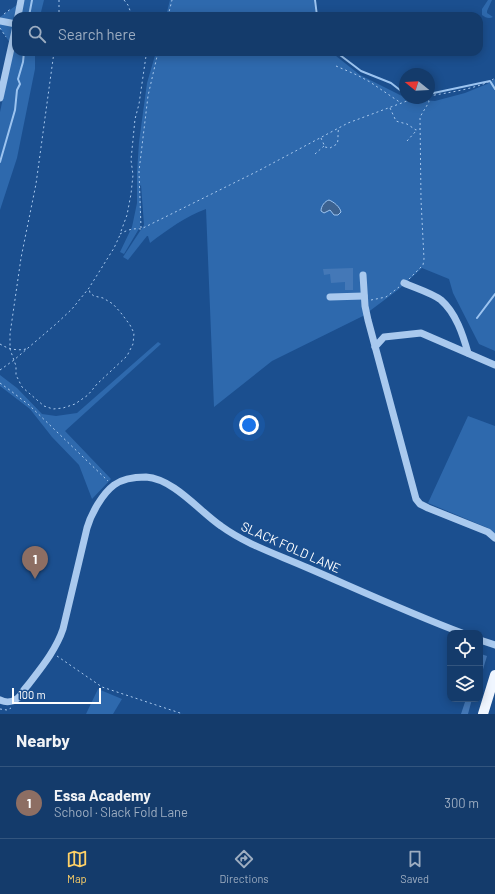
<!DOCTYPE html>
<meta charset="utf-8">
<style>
:root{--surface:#143b6b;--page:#1d4271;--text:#f1f3f6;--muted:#9dadc1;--line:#33557e;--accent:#ffd166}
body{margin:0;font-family:Barlow,sans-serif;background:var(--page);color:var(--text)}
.controls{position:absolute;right:12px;bottom:12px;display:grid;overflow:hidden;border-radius:8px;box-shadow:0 2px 10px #0003}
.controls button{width:36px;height:36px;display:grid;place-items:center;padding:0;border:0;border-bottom:1px solid var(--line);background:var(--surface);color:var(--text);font:20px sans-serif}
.compass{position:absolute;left:399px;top:68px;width:36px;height:36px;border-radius:50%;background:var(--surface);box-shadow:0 2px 10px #0003;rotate:288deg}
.scale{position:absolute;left:12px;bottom:10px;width:89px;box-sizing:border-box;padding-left:4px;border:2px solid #fff;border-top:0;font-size:11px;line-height:14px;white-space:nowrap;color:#fff;-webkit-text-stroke:3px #1b4f8f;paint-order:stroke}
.you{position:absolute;left:249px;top:425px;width:14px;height:14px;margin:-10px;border:3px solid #fff;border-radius:50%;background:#1a73e8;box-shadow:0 0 0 6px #1a73e833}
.badge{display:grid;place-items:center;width:26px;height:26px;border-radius:50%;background:var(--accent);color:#fff;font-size:13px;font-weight:700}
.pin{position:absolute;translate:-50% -33px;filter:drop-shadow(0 1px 2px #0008)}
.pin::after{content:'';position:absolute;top:21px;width:14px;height:12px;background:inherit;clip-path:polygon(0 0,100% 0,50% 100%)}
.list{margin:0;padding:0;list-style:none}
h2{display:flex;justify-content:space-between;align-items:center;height:52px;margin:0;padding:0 16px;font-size:17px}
h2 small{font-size:13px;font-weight:400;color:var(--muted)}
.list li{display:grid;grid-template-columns:26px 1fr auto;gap:12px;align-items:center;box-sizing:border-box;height:72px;padding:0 16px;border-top:1px solid var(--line)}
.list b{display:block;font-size:15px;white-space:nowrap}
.list p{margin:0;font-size:13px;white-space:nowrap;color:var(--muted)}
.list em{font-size:13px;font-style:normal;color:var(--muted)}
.icon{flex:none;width:22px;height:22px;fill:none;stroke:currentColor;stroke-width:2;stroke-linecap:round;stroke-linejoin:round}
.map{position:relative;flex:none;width:495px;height:714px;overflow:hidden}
.search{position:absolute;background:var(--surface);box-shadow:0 2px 10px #0003;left:12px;right:12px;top:12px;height:44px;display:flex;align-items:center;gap:10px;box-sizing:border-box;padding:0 14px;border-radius:12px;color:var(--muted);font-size:15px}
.sheet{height:124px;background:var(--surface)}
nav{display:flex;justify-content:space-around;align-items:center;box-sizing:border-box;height:56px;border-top:1px solid var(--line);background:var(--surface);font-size:11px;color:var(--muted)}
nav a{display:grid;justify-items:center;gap:2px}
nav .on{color:var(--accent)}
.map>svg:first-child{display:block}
</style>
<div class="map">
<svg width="495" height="714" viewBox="0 0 495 714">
<rect width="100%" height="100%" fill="#1b4f8f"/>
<!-- green -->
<g fill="#2e69ad">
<path d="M24 0H44L40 16H20Z"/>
<path d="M170 0H314L316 16H166Z"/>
<path d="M488 0H492L487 11V13L493 17C489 19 486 18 482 15V9Z"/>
<path d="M21 2 16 16V25L12 46 0 28V17Z"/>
<path d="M16 37V52H35V69L17 158 0 210V112Z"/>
<path d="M156 52H331L360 75 408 99 435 101 465 93 487 84 495 79V351L479 344 453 293 449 279 422 268 399 289 363 316 272 361 214 407 206 209C186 216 167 230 150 243L148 236H147L128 260 123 257 144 225 141 185 140 186 141 209 140 227 124 254 120 252 132 227 137 203V173L139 142 147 83Z"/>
<path d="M158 342 161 344 65 431 111 479 92 499 79 465 52 437 30 409 0 386V375L17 388 42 414 56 416 77 413Z"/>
<path d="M468 416 495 426V534L488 528 428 503Z"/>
<path d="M98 689 122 699 113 714H86Z"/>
</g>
<!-- water -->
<path fill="#3c6290" stroke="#9cc4f0" d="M329 200C334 202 340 207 341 212L338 215H334L330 210 324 213 321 211C321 206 325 201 329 200Z"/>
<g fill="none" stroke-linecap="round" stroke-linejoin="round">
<!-- stream -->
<g stroke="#9cc4f0" stroke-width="2">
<path d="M315 0 317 16"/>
<path d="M29 16 32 0"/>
<path d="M336 52 361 71 391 83 405 94"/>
<path d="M429 94 490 81 495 89"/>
<path d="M0 162 15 110 17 90 20 84 18 79 23 62 24 52"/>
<path d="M477 318 495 294"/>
</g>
</g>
<!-- building -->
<g fill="#4478b7">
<path d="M353 268V290H345V282L331 283 330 274 324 275 323 269Z"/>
<path d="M481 654 487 656 481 676 480 675V658Z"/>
<path d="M466 699H472L468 714H461Z"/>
</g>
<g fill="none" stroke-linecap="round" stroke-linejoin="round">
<!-- path -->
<g stroke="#a9c9ee" stroke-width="1" stroke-dasharray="2 3" stroke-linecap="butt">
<path d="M59 0V16"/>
<path d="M124 0 128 5 132 16"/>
<path d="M4 14 12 8"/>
<path d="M168 16 172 0"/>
<path d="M0 28 6 37"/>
<path d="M54 52 36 184 21 258 10 334V349L16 366V375L22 387 44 406 53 409 63 408 75 404 88 395 97 384 127 356 133 344 134 333 130 325 121 313 113 304 103 298 94 296 90 293 89 288"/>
<path d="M146 52V56L139 104 135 119 131 160 133 175 131 194 127 215 120 234C127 230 133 228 141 229L258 171 348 123 415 98"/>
<path d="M336 66 357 75 370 82 401 103"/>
<path d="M429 96C446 93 482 88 495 78"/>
<path d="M390 108 396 121 399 122 407 124 416 130 420 129"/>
<path d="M321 138 325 147 330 148 337 144C339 139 337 133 339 128"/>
<path d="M407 141 416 131"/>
<path d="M315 154 324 146"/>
<path d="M141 228 139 171 148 96 158 52"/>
<path d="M409 279 423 265 424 259 421 200 420 117 429 102 428 98"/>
<path d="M371 300 386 297 399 287"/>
<path d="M0 344C8 349 17 351 26 349"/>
<path d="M0 370 14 360 56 324 72 309 89 288 114 248 120 235"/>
<path d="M0 383 11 391 29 405 108 481"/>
<path d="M57 656 102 687 183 714"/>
<path d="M0 709 7 710 11 708"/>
</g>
<!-- minor -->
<g stroke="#a9c9ee" stroke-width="7">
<path d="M18 16 21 0"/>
<path d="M0 21 16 24"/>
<path d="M0 98 16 26"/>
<path d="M363 275 365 306 368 320 416 499 420 504 428 508 488 532 495 538"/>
<path d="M404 283C415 288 432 293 441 300 456 313 463 335 468 353"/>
<path d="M330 297 364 296"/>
<path d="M375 347 384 337 421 333 495 365"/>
<path d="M480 640 495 645"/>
<path d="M0 700C6 703 13 702 18 698 21 695 24 689 28 685 41 668 56 650 63 629L87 528C91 514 102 494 114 485 122 479 135 477 146 477 174 479 199 511 221 526 247 545 279 555 308 568 359 590 409 613 462 633"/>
</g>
<!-- major -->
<path stroke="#f0f6ff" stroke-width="10" d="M483 714 495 675"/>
</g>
<g text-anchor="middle" stroke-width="4" stroke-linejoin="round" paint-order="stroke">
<!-- street labels -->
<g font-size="13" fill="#fff" stroke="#1b4f8f">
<text transform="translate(291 547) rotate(24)" y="5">SLACK FOLD LANE</text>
</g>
</g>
</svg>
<div class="controls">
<button><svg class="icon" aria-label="locate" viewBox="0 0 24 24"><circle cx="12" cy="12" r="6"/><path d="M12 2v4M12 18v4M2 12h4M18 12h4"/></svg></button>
<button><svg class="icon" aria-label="layers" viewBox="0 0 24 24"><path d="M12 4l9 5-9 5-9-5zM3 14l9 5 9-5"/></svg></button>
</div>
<svg class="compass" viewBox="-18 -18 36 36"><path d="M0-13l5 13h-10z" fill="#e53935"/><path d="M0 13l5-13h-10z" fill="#9dadc1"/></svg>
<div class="scale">100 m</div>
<div class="you"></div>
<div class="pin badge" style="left:35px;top:579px;background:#8d6e63">1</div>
<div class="search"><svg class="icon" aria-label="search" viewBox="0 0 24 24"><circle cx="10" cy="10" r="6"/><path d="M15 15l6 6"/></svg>Search here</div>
</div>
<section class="sheet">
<h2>Nearby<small></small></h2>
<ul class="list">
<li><span class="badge" style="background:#8d6e63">1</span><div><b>Essa Academy</b><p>School · Slack Fold Lane</p></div><em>300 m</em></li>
</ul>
</section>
<nav>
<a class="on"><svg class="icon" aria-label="map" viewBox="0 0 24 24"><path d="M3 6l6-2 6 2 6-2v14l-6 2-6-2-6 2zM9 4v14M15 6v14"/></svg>Map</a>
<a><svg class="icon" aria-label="directions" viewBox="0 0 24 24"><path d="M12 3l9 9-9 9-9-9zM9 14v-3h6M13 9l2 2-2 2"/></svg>Directions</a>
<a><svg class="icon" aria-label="saved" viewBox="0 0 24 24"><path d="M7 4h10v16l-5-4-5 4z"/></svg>Saved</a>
</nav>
